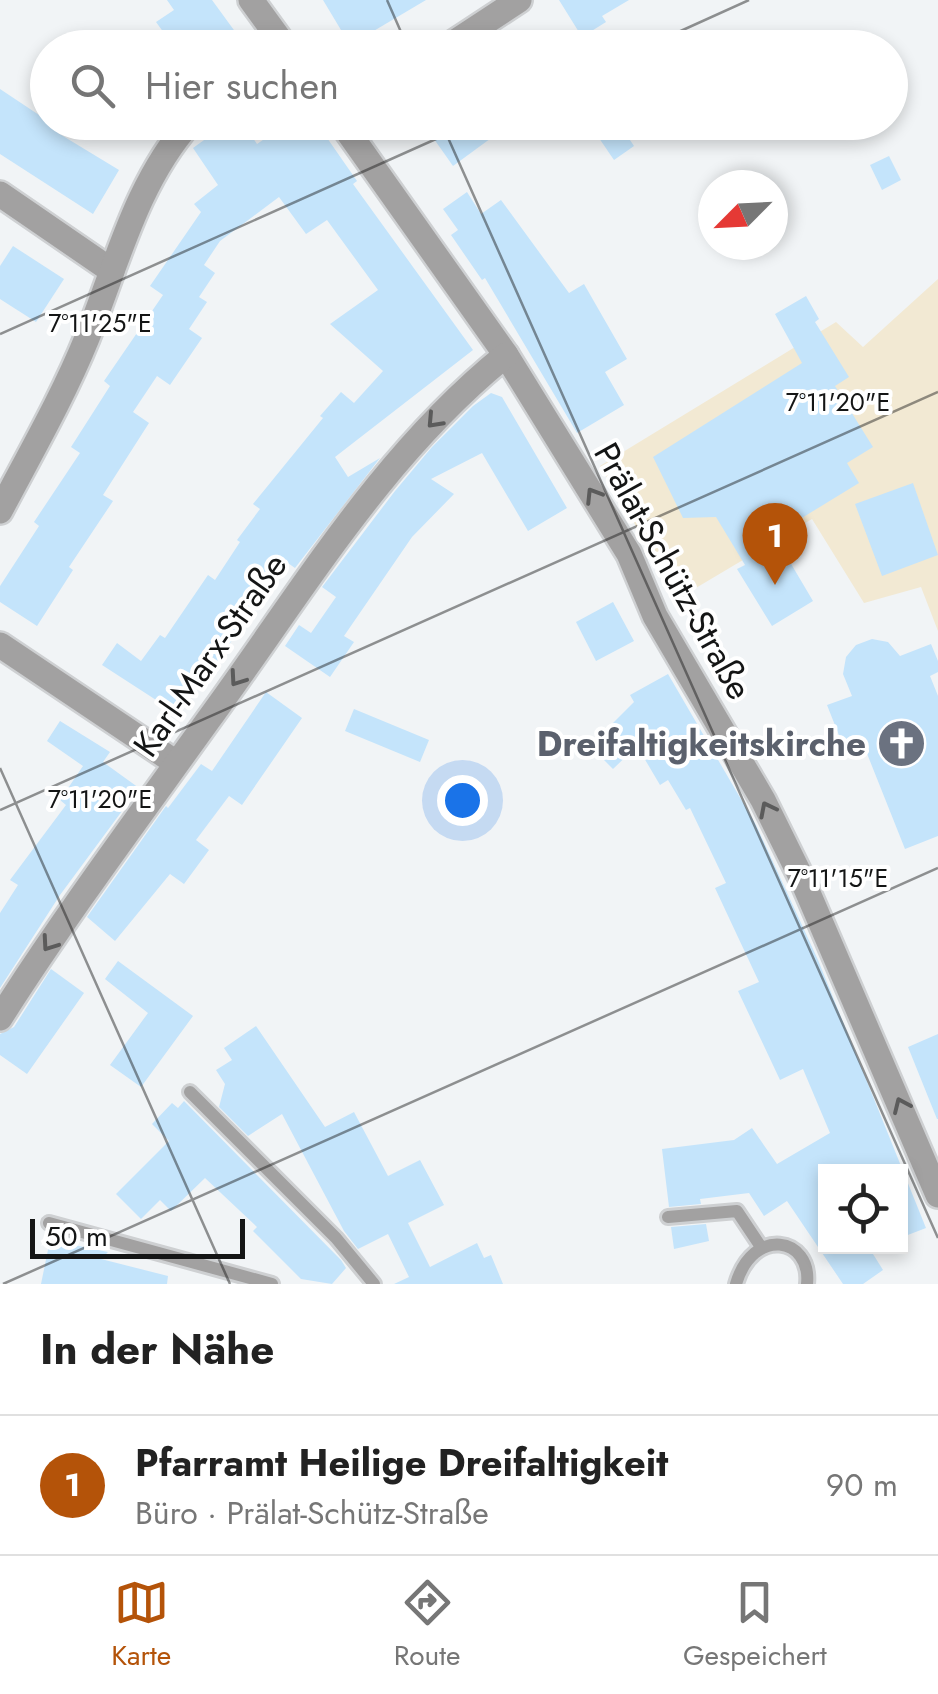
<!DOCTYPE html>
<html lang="de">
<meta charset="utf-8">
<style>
:root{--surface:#fff;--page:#f6f6f6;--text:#222;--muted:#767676;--line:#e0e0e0;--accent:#b45309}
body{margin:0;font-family:Jost,sans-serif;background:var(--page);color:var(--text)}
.controls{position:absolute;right:30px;bottom:30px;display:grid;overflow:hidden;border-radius:0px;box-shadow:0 5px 15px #0003}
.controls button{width:90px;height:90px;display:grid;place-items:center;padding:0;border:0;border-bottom:2px solid var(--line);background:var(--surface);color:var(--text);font:50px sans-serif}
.compass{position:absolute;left:698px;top:170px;width:90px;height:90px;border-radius:50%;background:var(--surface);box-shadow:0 5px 15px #0003;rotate:246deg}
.scale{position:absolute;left:30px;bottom:25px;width:215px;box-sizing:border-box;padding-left:10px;border:5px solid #141515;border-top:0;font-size:28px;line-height:35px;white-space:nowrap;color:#141515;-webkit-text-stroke:8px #fff;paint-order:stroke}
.you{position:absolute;left:462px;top:800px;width:35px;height:35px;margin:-25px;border:8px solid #fff;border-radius:50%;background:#1a73e8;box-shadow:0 0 0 15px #1a73e833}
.badge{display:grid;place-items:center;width:65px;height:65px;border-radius:50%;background:var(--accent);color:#fff;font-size:32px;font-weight:700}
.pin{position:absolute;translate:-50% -82px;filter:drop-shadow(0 2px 5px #0008)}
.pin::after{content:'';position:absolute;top:52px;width:35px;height:30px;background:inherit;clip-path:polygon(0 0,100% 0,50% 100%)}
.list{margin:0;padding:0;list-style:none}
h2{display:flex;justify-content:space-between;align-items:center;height:130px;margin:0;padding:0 40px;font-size:42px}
h2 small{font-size:32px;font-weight:400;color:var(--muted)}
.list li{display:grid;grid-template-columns:65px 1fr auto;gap:30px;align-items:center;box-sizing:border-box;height:140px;padding:0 40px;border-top:2px solid var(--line)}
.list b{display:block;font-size:38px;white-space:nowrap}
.list p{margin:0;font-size:32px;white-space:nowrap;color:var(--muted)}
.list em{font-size:32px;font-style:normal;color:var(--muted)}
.icon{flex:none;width:55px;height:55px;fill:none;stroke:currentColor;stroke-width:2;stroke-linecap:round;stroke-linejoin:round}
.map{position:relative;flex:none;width:938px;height:1284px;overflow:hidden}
.search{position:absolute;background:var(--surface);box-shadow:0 5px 15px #0003;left:30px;right:30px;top:30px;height:110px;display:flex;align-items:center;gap:25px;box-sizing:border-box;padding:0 35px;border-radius:55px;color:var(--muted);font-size:38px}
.sheet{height:270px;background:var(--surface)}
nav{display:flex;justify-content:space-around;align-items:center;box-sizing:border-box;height:140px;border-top:2px solid var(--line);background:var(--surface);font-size:28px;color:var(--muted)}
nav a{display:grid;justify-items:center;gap:5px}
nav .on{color:var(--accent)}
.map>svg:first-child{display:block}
</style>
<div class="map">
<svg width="938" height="1284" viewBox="0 0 938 1284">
<rect width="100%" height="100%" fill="#f1f4f6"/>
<!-- education -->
<path fill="#f2e9d3" d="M938 279V631L921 587 864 603 812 519 679 598 600 466 836 322 863 347Z"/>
<!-- building -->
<g fill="#c4e4fb">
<path d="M167 0H212L247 48H175L156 22 174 10Z"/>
<path d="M323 0H426L350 45Z"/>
<path d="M559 0H629L602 16 606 22 582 37Z"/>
<path d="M0 89 60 129 58 133 119 170 93 214 0 154Z"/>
<path d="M229 122H242L257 144 289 122H316L357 181 353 184 473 350 335 457 348 477 380 458 295 568 285 561 218 661 209 655 170 709 102 665 117 643 141 661 160 635 165 638 208 575 215 580 240 542 237 540 260 509 253 504 323 418 320 416 341 392 354 403 383 371 330 324 378 290 327 220 306 234 279 197 220 241 204 265 215 273 199 297 207 302 189 329 202 338 170 385 157 376 133 412 149 423 103 495 113 501 69 567 73 570 37 626 0 602V586L39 526 34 522 80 453 71 447 110 386 104 381 163 295 150 286 201 212 194 204 218 185 193 148Z"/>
<path d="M422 122H513L453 166Z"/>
<path d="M588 122H618L634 146 614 160Z"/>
<path d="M889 156 901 180 882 190 870 165Z"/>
<path d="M467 192 481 214 501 200 569 293 584 284 627 359 605 372 624 405 577 433 485 278 482 280 451 235 458 230 443 209Z"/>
<path d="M13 246 64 279 36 322 0 299V266Z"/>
<path d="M806 296 819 319 815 322 849 377 835 386 873 447 847 463 859 483 774 535 813 601 772 626 737 569 745 565 716 517 683 518 653 457 802 363 775 314Z"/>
<path d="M491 393 502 397 567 508 528 531 482 453 431 479 454 494 412 537 344 636 354 642 330 677 285 646 299 625 311 633 336 597 322 587 395 491 432 447 473 406Z"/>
<path d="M913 483 938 555 882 576 855 504Z"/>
<path d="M613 602 634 641 596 661 576 622Z"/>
<path d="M872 639 888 642 900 656 931 644 938 661V672L930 676 938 696V836L905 849 862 741 844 748 827 705 852 696 843 674 846 657 856 645Z"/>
<path d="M668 674 756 825 818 960 926 1228 900 1238V1172H826V1246H868L883 1270 863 1284H843L787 1201 764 1216 749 1193 700 1199 701 1204 669 1207 662 1149 734 1140 752 1128 777 1164 830 1133 803 1069 780 1080 738 991 759 982 715 888 726 883 690 808 686 810 668 780 660 785 637 746 613 769 590 746 634 702 630 695Z"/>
<path d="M266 692 302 718 242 805 229 796 196 840 209 850 184 884 170 874 115 941 87 917 166 806 168 808 201 764 212 771Z"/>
<path d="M354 709 429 740 420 762 345 731Z"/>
<path d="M60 721 110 752 103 762 139 788 60 895 0 988V913L18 885 10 880 66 805 60 800 83 766 47 741Z"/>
<path d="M118 961 193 1016 141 1087 110 1065 148 1013 105 979Z"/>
<path d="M51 969 84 993 27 1074 0 1055V1034L14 1027Z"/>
<path d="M256 1026 325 1127 354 1112 388 1176 420 1160 444 1205 408 1223 430 1267 477 1243 484 1258 491 1255 503 1284H394L409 1277 388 1234 358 1249 344 1231 282 1114 248 1136 219 1107 225 1084 216 1070 232 1060 224 1048Z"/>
<path d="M938 1034V1119H937L908 1047Z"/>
<path d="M184 1101 341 1260 346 1268 332 1284 301 1279 253 1231 257 1227 205 1178 171 1211 160 1200 141 1219 116 1194 169 1141 152 1124 172 1103 178 1108Z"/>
<path d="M706 1224 709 1241 674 1249 671 1227Z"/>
<path d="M50 1240 108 1252 101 1259 168 1276 167 1284H41Z"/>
</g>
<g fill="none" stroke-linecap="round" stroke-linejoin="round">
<defs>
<g id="service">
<path d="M190 1092 336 1238 374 1284"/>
<path d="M668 1217 737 1211 761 1247"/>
<path d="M49 1223 272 1284"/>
<path d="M736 1284C753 1226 812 1237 807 1284"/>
</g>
<g id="minor">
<path d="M251 0 286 48"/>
<path d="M446 48 519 0"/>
<path d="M341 122 506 355 629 554 655 616 763 800 802 879 938 1195"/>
<path d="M0 194 112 271"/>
<path d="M0 511C30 454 63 397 87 338 117 264 136 183 190 122"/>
<path d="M0 645 176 763"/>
<path d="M0 1018C65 916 138 818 209 719 302 592 382 455 506 355"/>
</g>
</defs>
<!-- service casing -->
<use href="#service" stroke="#ced0d2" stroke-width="18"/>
<!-- minor casing -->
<use href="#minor" stroke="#ced0d2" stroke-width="30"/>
<!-- service -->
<use href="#service" stroke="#a2a1a1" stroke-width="12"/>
<!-- minor -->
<use href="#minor" stroke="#a2a1a1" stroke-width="25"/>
</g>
<!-- one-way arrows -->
<defs><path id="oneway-chevron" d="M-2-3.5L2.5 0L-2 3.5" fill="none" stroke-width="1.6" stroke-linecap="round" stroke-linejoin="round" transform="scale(2.5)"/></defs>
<g stroke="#5b5b5b">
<use href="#oneway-chevron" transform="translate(434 421) rotate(133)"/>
<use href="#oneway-chevron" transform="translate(593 495) rotate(-122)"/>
<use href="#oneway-chevron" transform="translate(237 679) rotate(125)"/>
<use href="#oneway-chevron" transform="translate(767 809) rotate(-117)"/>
<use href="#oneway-chevron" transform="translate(49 944) rotate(125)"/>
<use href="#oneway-chevron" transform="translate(901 1105) rotate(-114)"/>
</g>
<!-- ticks -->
<path fill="none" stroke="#141515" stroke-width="2.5" stroke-opacity="0.45" d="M387 0 408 48M643 48 749 0M441 122 938 1238M0 334 474 122M0 768 230 1284M0 810 938 392M3 1284 938 868"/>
<!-- icons -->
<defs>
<symbol id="church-disc" viewBox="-11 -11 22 22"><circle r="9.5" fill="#6b7280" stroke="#fff"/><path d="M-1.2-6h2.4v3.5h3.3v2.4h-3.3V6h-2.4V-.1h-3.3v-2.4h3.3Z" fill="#fff"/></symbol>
</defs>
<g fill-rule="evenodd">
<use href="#church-disc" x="874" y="716" width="55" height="55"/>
</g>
<g text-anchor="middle" stroke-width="8" stroke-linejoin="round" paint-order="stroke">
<!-- street labels -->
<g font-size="35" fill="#141515" stroke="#fff">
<text transform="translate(673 571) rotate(61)" y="12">Prälat-Schütz-Straße</text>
<text transform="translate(210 655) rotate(-55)" y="12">Karl-Marx-Straße</text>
</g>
<!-- worship labels -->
<g font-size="35" font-weight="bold" fill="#5b616d" stroke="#fff" text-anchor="end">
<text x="866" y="756">Dreifaltigkeitskirche</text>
</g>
</g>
<g font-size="25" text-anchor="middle" fill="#141515" stroke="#fff" stroke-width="8" stroke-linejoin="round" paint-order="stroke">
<text x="100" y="332">7°11'25"E</text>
<text x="838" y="411">7°11'20"E</text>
<text x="100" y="808">7°11'20"E</text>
<text x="838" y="887">7°11'15"E</text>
</g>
</svg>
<div class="controls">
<button><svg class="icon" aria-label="locate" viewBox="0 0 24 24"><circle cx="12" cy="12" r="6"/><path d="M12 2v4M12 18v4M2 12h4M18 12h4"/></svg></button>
</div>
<svg class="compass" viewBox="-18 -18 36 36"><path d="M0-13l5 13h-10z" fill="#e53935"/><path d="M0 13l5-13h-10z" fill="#767676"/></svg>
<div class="scale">50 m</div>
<div class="you"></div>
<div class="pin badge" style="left:775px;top:585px">1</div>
<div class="search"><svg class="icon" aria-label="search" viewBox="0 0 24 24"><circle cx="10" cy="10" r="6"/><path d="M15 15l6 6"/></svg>Hier suchen</div>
</div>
<section class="sheet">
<h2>In der Nähe<small></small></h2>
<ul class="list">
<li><span class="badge">1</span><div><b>Pfarramt Heilige Dreifaltigkeit</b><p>Büro · Prälat-Schütz-Straße</p></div><em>90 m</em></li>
</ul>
</section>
<nav>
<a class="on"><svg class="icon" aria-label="map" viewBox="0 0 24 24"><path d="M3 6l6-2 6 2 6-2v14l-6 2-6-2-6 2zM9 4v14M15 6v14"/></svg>Karte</a>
<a><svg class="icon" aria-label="directions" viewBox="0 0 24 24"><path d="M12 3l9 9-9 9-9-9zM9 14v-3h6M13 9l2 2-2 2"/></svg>Route</a>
<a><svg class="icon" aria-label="saved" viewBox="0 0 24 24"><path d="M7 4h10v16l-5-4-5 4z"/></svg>Gespeichert</a>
</nav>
